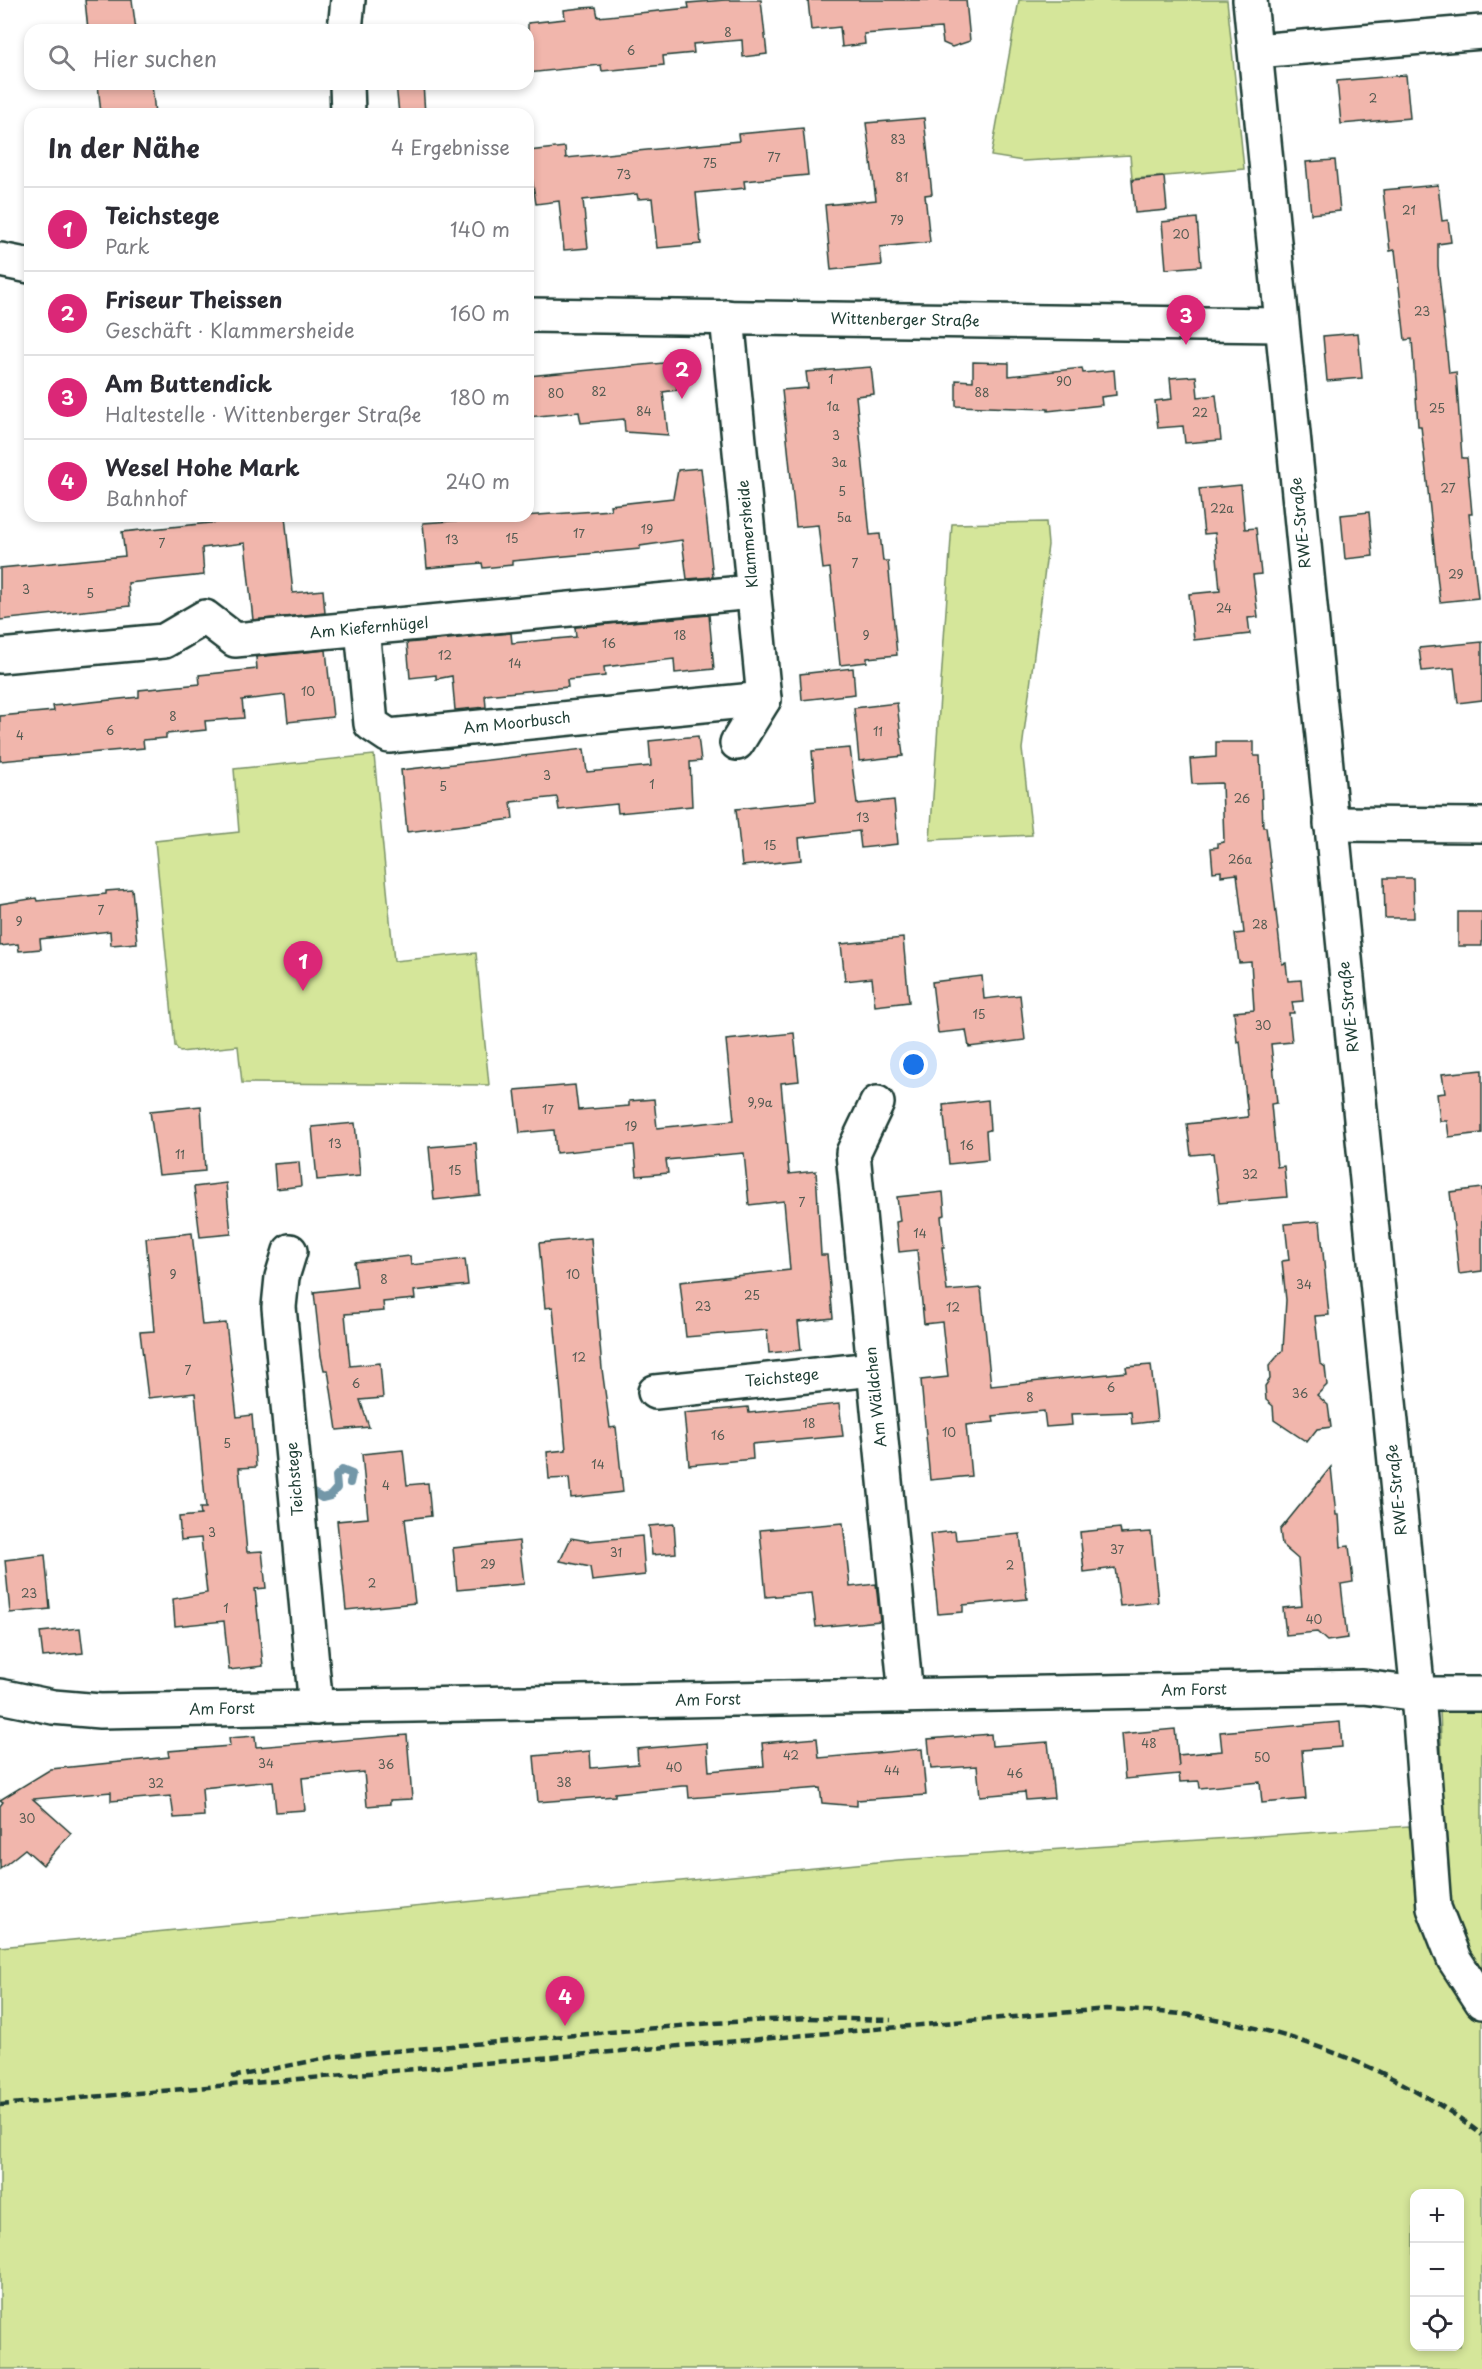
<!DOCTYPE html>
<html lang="de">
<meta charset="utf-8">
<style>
:root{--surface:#fff;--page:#f2f2f3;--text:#2b2b33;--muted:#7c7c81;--line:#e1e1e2;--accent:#db2777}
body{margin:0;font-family:"Playpen Sans",sans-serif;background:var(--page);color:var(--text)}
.controls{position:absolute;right:18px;bottom:18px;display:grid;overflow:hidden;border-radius:12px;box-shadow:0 3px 9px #0003}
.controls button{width:54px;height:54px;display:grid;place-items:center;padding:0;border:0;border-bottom:2px solid var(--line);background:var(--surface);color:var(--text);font:30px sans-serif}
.you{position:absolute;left:914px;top:1065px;width:21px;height:21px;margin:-15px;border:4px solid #fff;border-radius:50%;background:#1a73e8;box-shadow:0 0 0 9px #1a73e833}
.badge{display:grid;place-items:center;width:39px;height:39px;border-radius:50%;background:var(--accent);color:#fff;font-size:20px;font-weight:700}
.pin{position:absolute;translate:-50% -50px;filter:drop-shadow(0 2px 3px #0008)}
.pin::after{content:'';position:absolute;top:32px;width:21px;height:18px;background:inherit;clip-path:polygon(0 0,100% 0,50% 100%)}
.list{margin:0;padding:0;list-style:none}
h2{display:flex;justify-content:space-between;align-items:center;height:78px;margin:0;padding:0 24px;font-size:26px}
h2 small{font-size:20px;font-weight:400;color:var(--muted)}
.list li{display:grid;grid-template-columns:39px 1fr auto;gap:18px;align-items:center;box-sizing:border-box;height:84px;padding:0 24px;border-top:2px solid var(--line)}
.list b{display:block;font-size:22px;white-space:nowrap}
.list p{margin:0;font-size:20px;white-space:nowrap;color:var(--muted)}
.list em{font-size:20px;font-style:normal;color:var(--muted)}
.icon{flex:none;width:33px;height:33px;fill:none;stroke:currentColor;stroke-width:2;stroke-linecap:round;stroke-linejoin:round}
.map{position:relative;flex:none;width:1482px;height:2369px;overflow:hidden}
.search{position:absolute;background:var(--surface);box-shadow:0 3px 9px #0003;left:24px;top:24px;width:510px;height:66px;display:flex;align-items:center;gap:15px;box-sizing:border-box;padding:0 21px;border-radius:18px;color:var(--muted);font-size:22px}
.panel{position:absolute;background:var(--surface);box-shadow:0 3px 9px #0003;left:24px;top:108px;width:510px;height:414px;border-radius:18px}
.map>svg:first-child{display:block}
</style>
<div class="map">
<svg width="1482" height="2369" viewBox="0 0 1482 2369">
<rect width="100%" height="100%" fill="#fff"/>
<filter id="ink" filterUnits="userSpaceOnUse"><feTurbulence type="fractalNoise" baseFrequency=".0167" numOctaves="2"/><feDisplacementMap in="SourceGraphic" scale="12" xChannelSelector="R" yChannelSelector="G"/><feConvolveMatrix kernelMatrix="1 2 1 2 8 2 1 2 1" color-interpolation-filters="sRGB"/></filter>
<g filter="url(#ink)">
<!-- green -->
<g fill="#d5e69a" stroke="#7a9267" stroke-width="1.5" fill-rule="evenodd">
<path d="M1019 0H1227L1244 169 1132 179 1130 155 1023 161 991 156Z"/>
<path d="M1046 522 1048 545 1022 749 1032 835 930 840 952 524Z"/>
<path d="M374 755 394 961 476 953 489 1085 242 1083 238 1046 180 1052 175 1046 155 841 239 832 234 769Z"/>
<path d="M1482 1708V1976L1452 1916 1446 1892 1440 1709Z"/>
<path d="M1409 1826 1421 1902 1447 1960 1482 2021V2369H0V1947L898 1860ZM1414 2194H1460V2346H1414Z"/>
</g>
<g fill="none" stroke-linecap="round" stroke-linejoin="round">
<!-- stream -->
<path stroke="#7397a8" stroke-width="8" d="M308 1490 322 1498 330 1496 337 1488 336 1476 342 1470 352 1474 350 1483"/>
</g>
<!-- building -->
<g fill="#f1b6ac" stroke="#1f3d34" stroke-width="1.5">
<path d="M85 0H132L136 30H88Z"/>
<path d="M725 0H761L767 54 743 57 742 40 693 44 694 53 663 56 664 65 602 71 601 65 528 73V23L565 19 564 10 581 8 596 7 598 17 689 8 688 3Z"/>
<path d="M808 0H966L970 41 952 47 943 43 941 28 864 34 865 44 842 47 840 27 811 30Z"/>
<path d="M1406 75 1410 118 1341 124 1337 81Z"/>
<path d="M98 84H152L155 114H101Z"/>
<path d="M396 84H423L425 114H399Z"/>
<path d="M924 118 932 194 925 195 930 242 880 247 882 265 831 270 825 205 876 200 866 123Z"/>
<path d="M803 128 808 175 744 181 745 188 696 193 701 244 657 248 652 198 638 199 637 194 583 200 588 248 564 250 559 201 536 204 532 177H528V151L565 147 566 158 739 141 738 134Z"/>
<path d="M1335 160 1340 211 1311 214 1306 162Z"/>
<path d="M1164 177 1167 210 1135 213 1132 180Z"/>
<path d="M1438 185 1442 221 1448 220 1451 242 1438 244V266L1449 373 1456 372 1462 458H1467L1472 514H1469L1478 598 1440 602 1421 426H1418L1412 339 1405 340 1395 250 1390 251 1383 190Z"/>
<path d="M1197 218 1201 266 1166 269 1162 222Z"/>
<path d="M1358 333 1362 378 1327 381 1323 336Z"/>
<path d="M674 362 677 390 663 392 668 435 625 432 624 419 581 423 579 412 528 417V376Z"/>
<path d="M973 362 1009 363V376L1082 368 1083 373 1114 370 1116 395 1101 397 1102 405 1048 411V409L956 406V380L973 381Z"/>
<path d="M871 367 874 394 856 396 870 535 880 534 883 561H888L897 655 867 658V662L840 665 830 568 823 569 818 525 796 527 782 390 808 388 806 372Z"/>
<path d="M1196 376 1198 397 1216 395 1221 440 1185 443 1183 426 1158 428 1155 401 1172 399 1170 378Z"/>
<path d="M701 468 713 577 687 579 682 540 640 546V549L512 561V565L483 568 482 563 427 568 423 523 611 510 610 505 673 498 678 470Z"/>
<path d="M1241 485 1245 529 1256 528 1261 574 1253 575 1258 617 1248 618 1250 634 1194 640 1189 594 1220 591 1215 533 1204 534 1199 489Z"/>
<path d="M1369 512 1373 556 1345 559 1341 515Z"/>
<path d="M239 516H285L293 593 323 590 325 613 253 620 245 543 202 548 204 575 128 583 130 606 0 620V568L125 556 122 532 239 520Z"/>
<path d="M709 615 714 669 675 673 674 659 604 667 605 676 567 680 568 687 485 695 486 707 455 710 452 676 436 679V675L410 678 407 643 511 633 512 643 576 637 575 627Z"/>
<path d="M1482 642V700L1458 703 1454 668 1422 671 1419 648Z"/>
<path d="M326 650 333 717 288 722 285 695 242 700 244 718 205 721 206 730 166 734V738L143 740 144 748 0 761V716L54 711 53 706 139 697V690L200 684 199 675 257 669 256 657Z"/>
<path d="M853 668 855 694 802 700 800 674Z"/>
<path d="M897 703 903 756 859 761 854 708Z"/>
<path d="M698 736 701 761 690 762 692 806 618 813 617 804 559 810 557 797 511 802 513 819 407 832 401 770 584 749 587 772 651 766 649 741Z"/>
<path d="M1216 742H1254V756H1260L1263 827H1266L1282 964 1286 963 1288 981 1301 980 1303 1001 1292 1002 1294 1013H1289L1292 1042 1271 1044 1277 1103 1271 1104 1277 1167 1284 1166 1287 1197 1219 1203 1213 1153 1191 1155 1187 1124 1248 1117 1240 1041 1237 1042 1234 1012 1254 1010 1251 962 1239 963 1235 934 1244 933 1237 874 1221 876V871L1213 872 1211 848 1218 847V843L1224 842 1222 783 1192 784 1190 759 1216 757Z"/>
<path d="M850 748 857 804 894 800 898 844 861 848 859 831 799 838 801 860 742 866 736 809 816 801 812 751Z"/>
<path d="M1384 878H1413L1414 918H1385Z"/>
<path d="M132 889 137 943 111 945 110 931 40 939 41 949 19 951 18 944 0 946V904L36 898 37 901 106 894V891Z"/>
<rect x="1458" y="912" width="24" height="34"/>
<path d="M903 938 909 1002 875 1006 872 978 845 981 841 944Z"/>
<path d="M982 976 984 999 1020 995 1025 1040 969 1047 966 1030 938 1033 932 982Z"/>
<path d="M794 1033 799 1081 781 1083 789 1174 816 1171 821 1255H827L833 1318 798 1322 801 1350 769 1353 767 1330 686 1337 680 1282 790 1270 784 1201 749 1205 744 1153 666 1160 668 1173 637 1176 634 1145 556 1153 554 1130 520 1133 515 1090 575 1085 578 1110 629 1106V1101L654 1099 657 1128 734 1120 726 1040Z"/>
<path d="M1482 1070V1133L1449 1137 1447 1121H1440L1437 1094 1445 1093 1442 1074Z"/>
<path d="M988 1100 990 1130 986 1131 988 1160 949 1164 943 1105Z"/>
<path d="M201 1106 205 1171 159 1175 150 1111Z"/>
<path d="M355 1123 360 1176 317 1180 312 1127Z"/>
<path d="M476 1143 480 1195 434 1200 429 1147Z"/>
<path d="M299 1162 301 1186 276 1189 274 1164Z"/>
<path d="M226 1183 231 1234 200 1237 194 1187Z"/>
<path d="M1482 1188V1271L1459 1274 1450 1192Z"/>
<path d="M943 1192 945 1215 941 1216 944 1247H942L947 1291 981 1288 991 1386 1127 1372 1126 1367 1151 1365 1157 1421 1132 1424 1131 1412 1071 1414 1072 1425 1046 1427 1044 1411 993 1416 994 1422 966 1425 971 1476 930 1480 921 1380 948 1377 942 1322 924 1324 917 1250 899 1252 896 1222 900 1221 897 1197Z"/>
<path d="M1320 1221 1329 1315 1315 1316 1320 1363 1325 1367 1327 1385 1317 1395 1328 1405 1331 1427 1317 1429 1307 1442 1274 1420 1273 1406 1266 1400 1265 1386 1270 1379 1269 1366 1283 1350 1286 1300 1282 1261 1289 1260 1285 1224Z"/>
<path d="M192 1233 202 1325 226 1323 237 1417 252 1415 256 1467 239 1468 247 1552 262 1551 266 1588 255 1589 263 1666 229 1670 224 1621 175 1626 173 1599 207 1593 201 1538 181 1540 179 1517 201 1515 200 1508H206L195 1393 148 1398 140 1332 154 1331 146 1238Z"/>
<path d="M591 1238 602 1369 610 1428 616 1427 623 1492 571 1498 569 1478 549 1479 547 1452 566 1450 553 1307 545 1308 539 1243Z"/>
<path d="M410 1256 411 1265 465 1259 468 1285 414 1291 415 1299 383 1302 384 1311 345 1314 350 1366 380 1363 383 1398 360 1400 369 1427 337 1430 328 1370H324L321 1356 314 1292 357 1287 354 1262Z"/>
<path d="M839 1404 843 1436 752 1444 753 1459 689 1465 684 1413 748 1407 749 1413Z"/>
<path d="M403 1450 407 1485 428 1483 431 1516 405 1519 415 1603 346 1610 337 1521 368 1518 362 1454Z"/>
<path d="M1331 1467 1336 1515H1339L1341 1547 1349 1546 1353 1582 1341 1584 1347 1638 1327 1641 1317 1632 1286 1635 1283 1608 1302 1606 1298 1559 1282 1545 1280 1530Z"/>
<path d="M843 1523 850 1587 876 1584 880 1621 816 1627 812 1593 766 1597 760 1530Z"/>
<path d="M674 1524 676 1553 652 1555 649 1526Z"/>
<path d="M1120 1528 1121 1534 1151 1532 1158 1602 1120 1606 1115 1568 1084 1572 1080 1532Z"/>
<path d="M955 1531 956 1540 1020 1534 1027 1599 963 1605V1612L938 1614 930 1534Z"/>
<path d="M642 1536 645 1575 592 1581 590 1567 560 1561 571 1538 588 1541Z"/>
<path d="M519 1541 524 1584 457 1590 453 1548Z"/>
<path d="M45 1555 50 1609 10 1613 5 1560Z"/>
<path d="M80 1628 83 1653 43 1657 40 1632Z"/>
<path d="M1340 1722 1342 1747 1302 1750 1306 1799 1262 1803 1260 1782 1200 1788 1199 1781 1180 1782 1179 1774 1125 1779 1121 1734 1175 1729 1179 1767 1178 1755 1222 1751 1220 1732Z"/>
<path d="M991 1734 992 1746 1048 1742 1054 1798 1026 1800 1025 1792 980 1796 977 1766 931 1769 928 1739Z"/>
<path d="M407 1735 412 1799 390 1800V1804L367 1806 364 1772 302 1778 305 1810 276 1812 273 1781 202 1788 204 1816 174 1818 171 1796 111 1801V1792L33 1799 71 1833 43 1865 25 1849 0 1869V1806L3 1802 0 1800 51 1769 169 1757 168 1751 230 1746 229 1738 255 1736 256 1747Z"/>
<path d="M817 1738 819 1758 922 1749 926 1795 857 1800V1806L822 1803 820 1788 689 1798 688 1786H682L615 1793V1796L538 1802 534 1756 590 1751 591 1768 638 1764 637 1749 707 1743 709 1771 764 1766 762 1743Z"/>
</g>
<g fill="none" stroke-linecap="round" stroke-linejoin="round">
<defs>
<g id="minor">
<path d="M1250 0 1418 1694 1434 1908 1454 1959 1482 2002"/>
<path d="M345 30 348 0"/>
<path d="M1256 51 1482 32"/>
<path d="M347 84 348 114"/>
<path d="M0 260 30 266"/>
<path d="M528 315 1281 325"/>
<path d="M727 317 764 699 737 743"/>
<path d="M362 628 371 724 389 736 764 699"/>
<path d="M0 656 164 641 205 617 235 640 753 592"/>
<path d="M1331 824 1482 825"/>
<path d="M877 1103 853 1153 906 1696"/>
<path d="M290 1251 282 1277 279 1307 316 1708"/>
<path d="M655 1392 873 1369"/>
<path d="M0 1696 53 1707 100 1711 1363 1687 1418 1694H1482"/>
</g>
</defs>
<!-- minor casing -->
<use href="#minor" stroke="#1f3d34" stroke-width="38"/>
<!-- minor -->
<use href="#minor" stroke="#fff" stroke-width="33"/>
<!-- rail -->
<g stroke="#1f3d34" stroke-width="4.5" stroke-dasharray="9 4.5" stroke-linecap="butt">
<path d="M232 2077 337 2056 713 2023 809 2018 891 2020"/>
<path d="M0 2105 1106 2009C1142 2011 1179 2012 1215 2019 1309 2037 1407 2075 1482 2135"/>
</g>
</g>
</g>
<g text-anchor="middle" stroke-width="6" stroke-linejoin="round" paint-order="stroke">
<!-- number labels -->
<g font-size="12" fill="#545b52">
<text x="728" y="37">8</text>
<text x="631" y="55">6</text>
<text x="1373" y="103">2</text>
<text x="898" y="144">83</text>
<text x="774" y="162">77</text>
<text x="710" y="168">75</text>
<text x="624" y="179">73</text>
<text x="902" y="182">81</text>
<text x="1409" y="215">21</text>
<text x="897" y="225">79</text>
<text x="1181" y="239">20</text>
<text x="1422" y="316">23</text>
<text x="831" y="384">1</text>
<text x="1064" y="386">90</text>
<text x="599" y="396">82</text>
<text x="982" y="397">88</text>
<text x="556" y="398">80</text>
<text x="833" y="411">1a</text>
<text x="1437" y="413">25</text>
<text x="644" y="416">84</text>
<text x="1200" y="417">22</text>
<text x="836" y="440">3</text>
<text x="839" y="467">3a</text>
<text x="1448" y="493">27</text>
<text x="842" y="496">5</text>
<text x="1222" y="513">22a</text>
<text x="844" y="522">5a</text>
<text x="647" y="534">19</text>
<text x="579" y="538">17</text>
<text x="512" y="543">15</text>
<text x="452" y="544">13</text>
<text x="162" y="548">7</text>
<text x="855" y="568">7</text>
<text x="1456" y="579">29</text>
<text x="26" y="594">3</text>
<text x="90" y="598">5</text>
<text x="1224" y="613">24</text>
<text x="680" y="640">18</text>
<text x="866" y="640">9</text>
<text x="609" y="648">16</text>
<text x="445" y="660">12</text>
<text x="515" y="668">14</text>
<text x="308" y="696">10</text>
<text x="173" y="721">8</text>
<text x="110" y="735">6</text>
<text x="878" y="736">11</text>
<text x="20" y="740">4</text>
<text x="547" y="780">3</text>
<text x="652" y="789">1</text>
<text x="443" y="791">5</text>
<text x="1242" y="803">26</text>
<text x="863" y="822">13</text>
<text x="770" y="850">15</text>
<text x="1240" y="864">26a</text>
<text x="101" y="915">7</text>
<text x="19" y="926">9</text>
<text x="1260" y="929">28</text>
<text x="979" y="1019">15</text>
<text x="1263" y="1030">30</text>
<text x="760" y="1107">9,9a</text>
<text x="548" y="1114">17</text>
<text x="631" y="1131">19</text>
<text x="335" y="1148">13</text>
<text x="967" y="1150">16</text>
<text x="180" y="1159">11</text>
<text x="455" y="1175">15</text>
<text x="1250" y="1179">32</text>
<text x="802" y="1207">7</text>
<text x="920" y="1238">14</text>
<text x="173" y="1279">9</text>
<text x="573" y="1279">10</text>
<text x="384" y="1284">8</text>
<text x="1304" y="1289">34</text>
<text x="752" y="1300">25</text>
<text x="703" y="1311">23</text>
<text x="953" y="1312">12</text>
<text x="579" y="1362">12</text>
<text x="188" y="1375">7</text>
<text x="356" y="1388">6</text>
<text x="1111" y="1392">6</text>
<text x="1300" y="1398">36</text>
<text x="1030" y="1402">8</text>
<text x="809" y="1428">18</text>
<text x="949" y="1437">10</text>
<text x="718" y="1440">16</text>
<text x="227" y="1448">5</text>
<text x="598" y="1469">14</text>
<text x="386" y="1490">4</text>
<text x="212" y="1537">3</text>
<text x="1117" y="1554">37</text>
<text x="616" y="1557">31</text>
<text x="488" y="1569">29</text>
<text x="1010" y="1570">2</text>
<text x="372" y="1588">2</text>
<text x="29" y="1598">23</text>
<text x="226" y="1613">1</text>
<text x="1314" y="1624">40</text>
<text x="1149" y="1748">48</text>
<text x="791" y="1760">42</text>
<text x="1262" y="1762">50</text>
<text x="266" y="1768">34</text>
<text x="386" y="1769">36</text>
<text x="674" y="1772">40</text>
<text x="892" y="1775">44</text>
<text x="1015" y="1778">46</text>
<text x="564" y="1787">38</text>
<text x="156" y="1788">32</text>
<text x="27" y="1823">30</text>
</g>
<!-- street labels -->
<g font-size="15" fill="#1f3d34" stroke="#fff">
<text transform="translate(905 320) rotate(1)" y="5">Wittenberger Straße</text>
<text transform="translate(1301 523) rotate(-96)" y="5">RWE-Straße</text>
<text transform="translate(748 534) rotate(-95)" y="5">Klammersheide</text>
<text transform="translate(369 628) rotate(-5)" y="5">Am Kiefernhügel</text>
<text transform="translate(517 723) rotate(-6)" y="5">Am Moorbusch</text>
<text transform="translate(1349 1007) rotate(-96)" y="5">RWE-Straße</text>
<text transform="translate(782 1378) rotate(-6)" y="5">Teichstege</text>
<text transform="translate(876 1397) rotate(-96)" y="5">Am Wäldchen</text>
<text transform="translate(295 1479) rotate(-95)" y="5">Teichstege</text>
<text transform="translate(1397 1490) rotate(-96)" y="5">RWE-Straße</text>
<text transform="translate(1194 1690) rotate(-1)" y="5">Am Forst</text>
<text transform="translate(708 1700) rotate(-1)" y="5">Am Forst</text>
<text transform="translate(222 1709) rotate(-1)" y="5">Am Forst</text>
</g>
</g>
</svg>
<div class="controls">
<button>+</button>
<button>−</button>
<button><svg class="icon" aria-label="locate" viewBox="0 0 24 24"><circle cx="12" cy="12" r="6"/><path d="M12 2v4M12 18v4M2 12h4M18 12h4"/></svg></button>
</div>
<div class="you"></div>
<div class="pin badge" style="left:303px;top:991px">1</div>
<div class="pin badge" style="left:682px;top:399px">2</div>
<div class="pin badge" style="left:1186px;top:345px">3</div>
<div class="pin badge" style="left:565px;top:2026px">4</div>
<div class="search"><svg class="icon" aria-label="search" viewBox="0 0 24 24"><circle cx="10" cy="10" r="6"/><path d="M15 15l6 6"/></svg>Hier suchen</div>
<section class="panel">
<h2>In der Nähe<small>4 Ergebnisse</small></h2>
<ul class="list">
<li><span class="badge">1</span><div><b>Teichstege</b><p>Park</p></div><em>140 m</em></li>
<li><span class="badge">2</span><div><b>Friseur Theissen</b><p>Geschäft · Klammersheide</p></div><em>160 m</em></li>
<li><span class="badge">3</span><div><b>Am Buttendick</b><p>Haltestelle · Wittenberger Straße</p></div><em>180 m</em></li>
<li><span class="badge">4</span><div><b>Wesel Hohe Mark</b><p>Bahnhof</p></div><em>240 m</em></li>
</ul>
</section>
</div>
